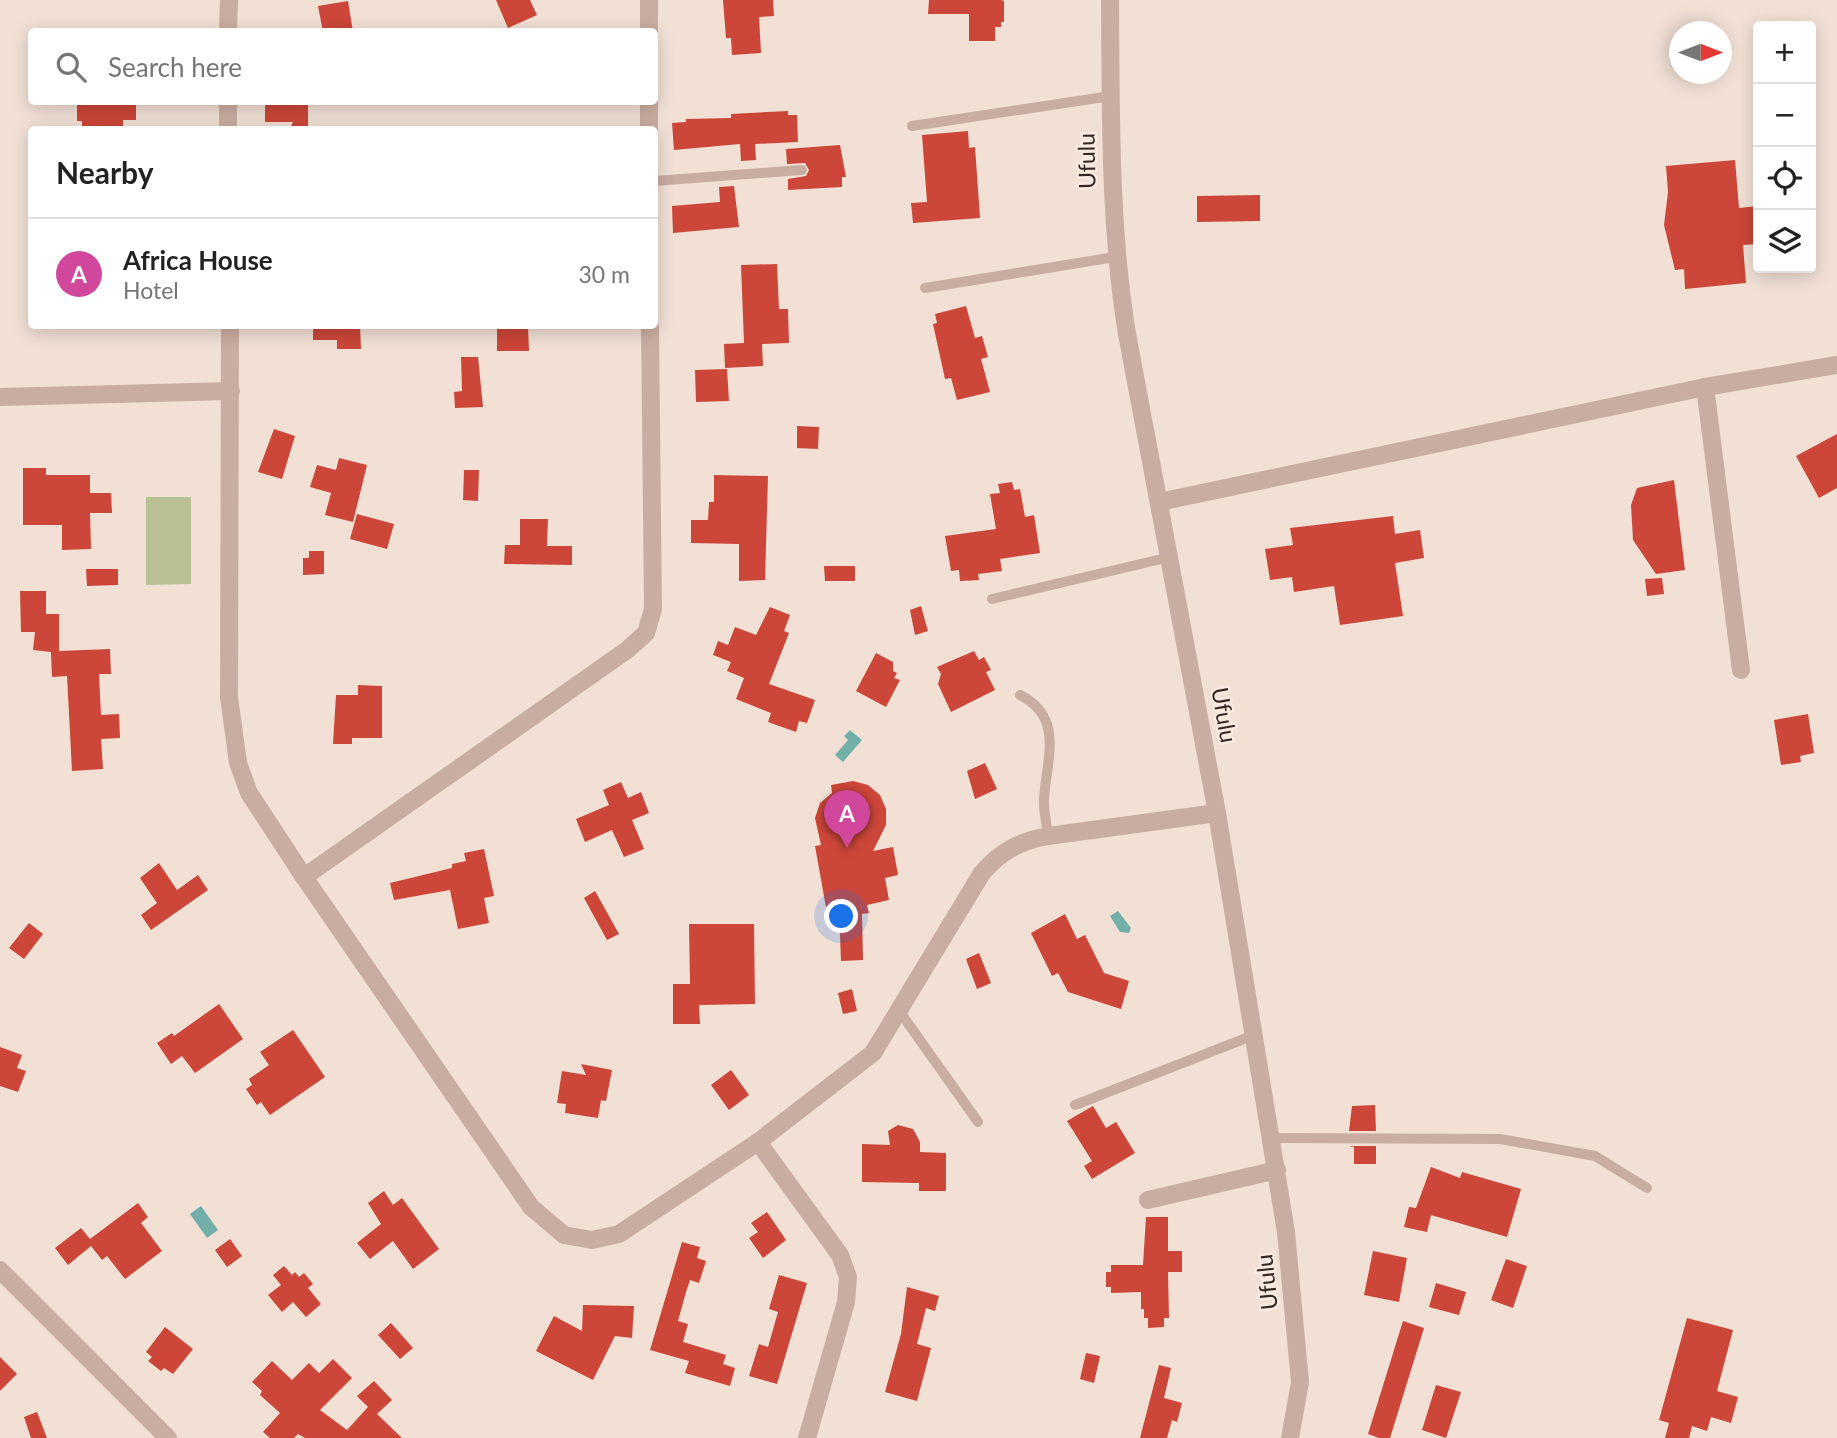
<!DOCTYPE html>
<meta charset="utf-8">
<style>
:root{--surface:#fff;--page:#f6f6f6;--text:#222;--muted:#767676;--line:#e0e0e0;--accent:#1a73e8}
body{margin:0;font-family:Lato,sans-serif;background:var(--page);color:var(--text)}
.controls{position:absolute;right:21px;top:21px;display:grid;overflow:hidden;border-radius:7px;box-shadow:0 4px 18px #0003}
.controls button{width:63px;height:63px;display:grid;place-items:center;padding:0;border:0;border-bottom:2px solid var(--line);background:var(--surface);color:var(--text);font:35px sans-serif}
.compass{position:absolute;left:1669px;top:21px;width:63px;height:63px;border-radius:50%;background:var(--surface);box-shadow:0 4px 18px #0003;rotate:90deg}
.you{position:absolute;left:842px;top:917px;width:24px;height:24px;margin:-18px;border:5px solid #fff;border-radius:50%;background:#1a73e8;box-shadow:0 0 0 10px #1a73e833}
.badge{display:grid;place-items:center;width:46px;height:46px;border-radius:50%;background:var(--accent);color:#fff;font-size:23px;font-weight:700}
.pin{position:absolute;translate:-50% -58px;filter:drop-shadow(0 2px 4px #0008)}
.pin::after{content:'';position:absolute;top:37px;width:24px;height:21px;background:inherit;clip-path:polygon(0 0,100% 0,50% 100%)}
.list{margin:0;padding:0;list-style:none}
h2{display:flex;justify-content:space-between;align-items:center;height:91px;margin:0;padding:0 28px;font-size:30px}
h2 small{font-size:23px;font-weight:400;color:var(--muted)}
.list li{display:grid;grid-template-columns:46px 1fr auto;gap:21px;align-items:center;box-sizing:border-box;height:112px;padding:0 28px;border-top:2px solid var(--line)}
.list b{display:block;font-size:26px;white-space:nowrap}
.list p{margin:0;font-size:23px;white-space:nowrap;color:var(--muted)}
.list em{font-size:23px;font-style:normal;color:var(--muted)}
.icon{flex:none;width:38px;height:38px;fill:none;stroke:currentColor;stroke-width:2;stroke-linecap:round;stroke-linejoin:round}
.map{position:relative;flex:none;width:1837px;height:1438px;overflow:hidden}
.search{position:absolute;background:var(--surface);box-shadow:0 4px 18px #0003;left:28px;top:28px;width:630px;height:77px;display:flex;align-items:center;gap:18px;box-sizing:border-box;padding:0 24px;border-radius:7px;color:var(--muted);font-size:26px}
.panel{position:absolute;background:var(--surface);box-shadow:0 4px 18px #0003;left:28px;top:126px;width:630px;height:203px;border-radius:7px}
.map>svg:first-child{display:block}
</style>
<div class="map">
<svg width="1837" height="1438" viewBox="0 0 1837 1438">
<rect width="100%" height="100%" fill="#f2e0d5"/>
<!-- green -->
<path fill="#b9c195" d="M146 497H191V584L146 585Z"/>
<!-- water -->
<g fill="#73afa9">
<path d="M850 730 862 740 843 762 835 755 848 740 844 736Z"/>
<path d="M1118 911 1131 928 1129 933 1120 932 1110 916Z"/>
<path d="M201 1206 218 1230 207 1238 190 1214Z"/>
</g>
<!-- building -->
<g fill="#cc4639">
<path d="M496 0H530L537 15 508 28Z"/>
<path d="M723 0H773L774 16 759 17 761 53 732 55 731 38H726Z"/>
<path d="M929 0H1001L1004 1V22H1001V27H995V41H969V14H928Z"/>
<path d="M348 1 353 32H323L318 6Z"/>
<path d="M77 102H136V120H123V130H82V121H77Z"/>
<path d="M265 102H308V130H289L293 122H265Z"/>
<path d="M788 111V115H797L798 142 755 144 756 160 741 161 740 144 674 150 672 123 686 122V119L731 118V114Z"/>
<path d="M968 131 969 148 975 147 980 218 913 223 911 203 927 202 922 135Z"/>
<path d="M840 145 846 177H842V187L788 190V179L806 176 809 170 805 163 787 164 786 149Z"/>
<path d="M1735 160 1739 208 1758 206V244L1743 245 1746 283 1685 289 1684 269 1675 270 1664 225 1668 192 1666 166Z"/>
<path d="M734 186 739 227 673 233 672 206 720 202 719 187Z"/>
<path d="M1260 195V221L1197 222V196Z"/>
<path d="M777 264 779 309H788L789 343 762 344 763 366 725 368 724 344 744 343 741 265Z"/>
<path d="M966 306 975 338 982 336 988 357 981 359 990 392 957 400 951 378 945 379 933 324 937 323 935 314Z"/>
<path d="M313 326H360L361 349H337V340H313Z"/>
<path d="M497 326H528L529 351H497Z"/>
<path d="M461 357H478L483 407 455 408 454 392 462 391Z"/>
<path d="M727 369 729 401 696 402 695 370Z"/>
<path d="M797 426 819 427 818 449 797 448Z"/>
<path d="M274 429 295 436 282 479 258 472Z"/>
<path d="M1837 434V488L1819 498 1796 456Z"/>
<path d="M339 458 367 465 353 522 325 515 331 493 310 487 317 465 336 470Z"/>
<path d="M23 468H46V475H90V493H111L112 513H90L91 549 62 550V525H23Z"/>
<path d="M464 470H479L478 501 463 500Z"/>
<path d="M714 475 768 476 765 580 739 581V544L691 543V520H708L709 502H714Z"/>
<path d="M1674 480 1685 570 1656 574 1633 540 1631 505 1637 488Z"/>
<path d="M1012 482 1014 490 1020 489 1025 517 1034 515 1040 553 1000 559 1002 571 978 574 979 580 960 581 959 570 951 571 945 536 996 529 990 494 1000 493 998 484Z"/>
<path d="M357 514 394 524 387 549 350 539Z"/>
<path d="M1393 516 1395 534 1420 530 1424 558 1395 563 1403 616 1340 625 1334 586 1294 592 1292 577 1270 580 1265 549 1293 545 1290 528Z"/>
<path d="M520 519H548L547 546H572V565L504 564 505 545H520Z"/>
<path d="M309 551H324V574L303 575V558H309Z"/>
<path d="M824 566H855V581H825Z"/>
<path d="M86 569H118V585L87 586Z"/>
<path d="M1662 578 1664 594 1647 596 1645 579Z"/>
<path d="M20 591H46V614H59V651L110 649 111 674H99L101 715 119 714 120 738 101 739 103 769 72 771 67 676 52 677 51 652 33 650 35 632H21Z"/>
<path d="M921 606 928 631 915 635 910 610Z"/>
<path d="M770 607 790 615 784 631 789 633 769 684 815 700 807 723 799 721 796 732 768 722 771 713 736 699 744 678 727 671 731 662 713 655 718 641 728 645 735 627 756 635Z"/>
<path d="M974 651 979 660 984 657 991 670 986 672 995 690 951 712 938 684 941 674 937 667Z"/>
<path d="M876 653 893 662V671L897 673 894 678 900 680 886 707 856 691Z"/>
<path d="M358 685 382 686V738H352V744H333L336 695H358Z"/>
<path d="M1808 714 1814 753 1800 756 1801 762 1781 765 1774 720Z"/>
<path d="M985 763 997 789 975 799 967 771Z"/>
<path d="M853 781 868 785 880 795 886 809V825L873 851 893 847 898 875 885 878 889 900 867 905 869 913 862 914 863 960 841 961 839 910 827 913 815 846 821 845 815 818 820 803 832 793 831 785Z"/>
<path d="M621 782 628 798 641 792 649 813 632 820 644 849 624 857 612 830 585 842 576 819 609 805 603 790Z"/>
<path d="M484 849 494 896 484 898 489 923 458 929 450 890 394 900 390 883 452 868V864L466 861 464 853Z"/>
<path d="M159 863 177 890 198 875 208 890 151 930 141 915 157 903 140 878Z"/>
<path d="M595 891 619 934 607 940 584 898Z"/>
<path d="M1065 914 1077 939 1085 935 1104 973 1129 981 1121 1009 1068 992 1058 973 1052 976 1031 933Z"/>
<path d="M29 923 43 934 24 959 9 948Z"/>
<path d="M689 924H754L755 1004 699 1005 700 1024H673V984H690Z"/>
<path d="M979 953 991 983 977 989 966 959Z"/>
<path d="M852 989 857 1011 843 1014 838 993Z"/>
<path d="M219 1004 243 1039 195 1073 182 1056 171 1064 157 1043 172 1033 174 1036Z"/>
<path d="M293 1030 325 1077 270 1115 261 1102 257 1105 246 1089 252 1085 249 1079 269 1065 260 1052Z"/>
<path d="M0 1047 22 1055 17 1068 26 1071 18 1092 0 1086Z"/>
<path d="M581 1064 612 1070 606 1101 601 1100 598 1118 565 1113 566 1104 557 1103 562 1071 586 1075Z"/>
<path d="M731 1070 749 1095 729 1110 711 1085Z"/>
<path d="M1375 1105 1376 1131H1349L1352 1106Z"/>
<path d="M1093 1106 1106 1128 1116 1122 1135 1153 1092 1179 1084 1166 1092 1161 1067 1121Z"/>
<path d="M898 1125 913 1129 920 1142V1152L946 1153V1191H919V1183L862 1182V1144L890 1145 888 1131Z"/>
<path d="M1349 1146H1376V1164H1354V1147Z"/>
<path d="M1431 1167 1460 1178 1462 1172 1521 1189 1507 1237 1431 1215 1427 1232 1404 1227 1409 1207 1416 1208Z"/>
<path d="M384 1191 393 1205 402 1198 439 1249 413 1269 393 1241 370 1259 357 1243 381 1224 368 1203Z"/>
<path d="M138 1203 148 1217 141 1223 162 1251 125 1279 107 1256 102 1260 91 1246 68 1265 55 1248 81 1228 90 1239Z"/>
<path d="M767 1212 786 1240 763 1258 749 1238 758 1232 751 1223Z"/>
<path d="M1146 1217H1168V1251H1182V1272H1168L1169 1318H1164V1327L1148 1328V1318H1144V1309H1141V1292L1111 1293V1287H1106V1272H1111V1265H1143Z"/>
<path d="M230 1239 242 1256 227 1267 215 1250Z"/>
<path d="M682 1242 700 1247 697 1258 706 1261 699 1283 690 1280 686 1292 678 1321 688 1324 683 1342 726 1355 723 1364 735 1368 730 1386 685 1373 689 1361 650 1350Z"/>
<path d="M1373 1251 1407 1258 1399 1302 1364 1295Z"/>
<path d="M1506 1259 1527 1266 1513 1308 1491 1300Z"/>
<path d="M284 1266 292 1275 295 1272 299 1277 304 1273 313 1284 308 1288 321 1304 306 1317 293 1302 282 1312 268 1295 281 1285 273 1275Z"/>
<path d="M779 1275 807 1283 777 1384 749 1376 759 1344 768 1347 778 1312 769 1309Z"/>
<path d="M1436 1283 1466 1292 1459 1315 1429 1307Z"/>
<path d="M907 1287 939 1296 935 1311 926 1308 917 1344 931 1348 917 1401 885 1392 901 1334Z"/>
<path d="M583 1305 634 1306 632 1338 615 1336 593 1380 536 1351 554 1316 582 1331Z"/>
<path d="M1687 1318 1733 1330 1717 1391 1738 1397 1731 1423 1711 1417 1707 1431 1692 1426 1689 1438H1665L1669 1423 1659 1420Z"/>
<path d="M1403 1321 1424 1328 1390 1438H1379L1368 1434Z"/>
<path d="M391 1323 413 1348 400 1359 378 1335Z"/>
<path d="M165 1327 193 1349 173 1374 164 1368 161 1371 148 1361 152 1357 146 1352Z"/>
<path d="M1086 1353 1100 1356 1094 1383 1080 1379Z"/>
<path d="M0 1357 17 1374 0 1391Z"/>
<path d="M333 1359 352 1378 320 1410 347 1430 368 1407 357 1396 374 1381 392 1400 377 1414 402 1438H305L298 1434 294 1438H270L263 1432 280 1413 260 1395 262 1391 252 1382 272 1361 292 1380 309 1363 319 1373Z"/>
<path d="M1159 1365 1171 1368 1164 1398 1182 1403 1177 1422 1172 1420 1167 1438H1140Z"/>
<path d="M1436 1385 1461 1392 1446 1438 1422 1430Z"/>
<path d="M37 1412 47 1438H31L24 1417Z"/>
</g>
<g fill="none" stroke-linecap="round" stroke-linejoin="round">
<!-- service -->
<g stroke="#caada1" stroke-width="10">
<path d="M912 126 1111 96"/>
<path d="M654 181 802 170"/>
<path d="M925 288 1115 257"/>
<path d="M992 599 1170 557"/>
<path d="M1020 695C1064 717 1047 758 1044 798 1043 810 1047 824 1048 836"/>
<path d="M900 1012 978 1122"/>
<path d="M1075 1105 1254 1035"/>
<path d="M1271 1138 1500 1139 1595 1156 1647 1188"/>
</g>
<!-- minor -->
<g stroke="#caada1" stroke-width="18">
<path d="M649 0V32"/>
<path d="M228 32 229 0"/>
<path d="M649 102V130"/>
<path d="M228 130V102"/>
<path d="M230 326 229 697 238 763 249 793 304 877 531 1207 564 1235 592 1240 619 1234 758 1142 873 1053 982 873C1001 851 1020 841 1048 836L1217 813"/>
<path d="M1705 387 1741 670"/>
<path d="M0 397 231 391"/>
<path d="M1159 502 1705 387 1837 365"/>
<path d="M304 877 627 650 646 633 653 609 650 326"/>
<path d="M758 1142 840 1255 848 1277 846 1302 807 1438"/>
<path d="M1148 1200 1277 1170"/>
<path d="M0 1270 168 1438"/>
</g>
<!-- tertiary -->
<path stroke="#caada1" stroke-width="18" d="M1110 0C1111 112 1109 223 1127 334L1217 813 1286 1232 1300 1382 1290 1438"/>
</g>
<g text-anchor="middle" stroke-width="5" stroke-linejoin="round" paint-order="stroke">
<!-- street labels -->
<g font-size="23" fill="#342724" stroke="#f9ebe1">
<text transform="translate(1087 161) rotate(-91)" y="8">Ufulu</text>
<text transform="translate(1224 715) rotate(80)" y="8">Ufulu</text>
<text transform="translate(1267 1282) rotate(-96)" y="8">Ufulu</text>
</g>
</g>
</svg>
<div class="controls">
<button>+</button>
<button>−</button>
<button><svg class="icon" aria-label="locate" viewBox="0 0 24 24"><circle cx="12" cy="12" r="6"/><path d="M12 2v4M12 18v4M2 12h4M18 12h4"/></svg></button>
<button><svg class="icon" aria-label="layers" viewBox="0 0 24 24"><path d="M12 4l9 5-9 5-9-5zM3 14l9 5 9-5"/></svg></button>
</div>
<svg class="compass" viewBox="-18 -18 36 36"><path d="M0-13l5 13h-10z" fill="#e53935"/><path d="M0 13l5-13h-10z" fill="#767676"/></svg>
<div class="you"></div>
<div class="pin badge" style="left:847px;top:848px;background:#d1479c">A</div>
<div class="search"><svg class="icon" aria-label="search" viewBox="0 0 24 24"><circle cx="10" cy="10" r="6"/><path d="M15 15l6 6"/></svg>Search here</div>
<section class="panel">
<h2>Nearby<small></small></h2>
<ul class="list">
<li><span class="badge" style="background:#d1479c">A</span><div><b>Africa House</b><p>Hotel</p></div><em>30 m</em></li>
</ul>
</section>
</div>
